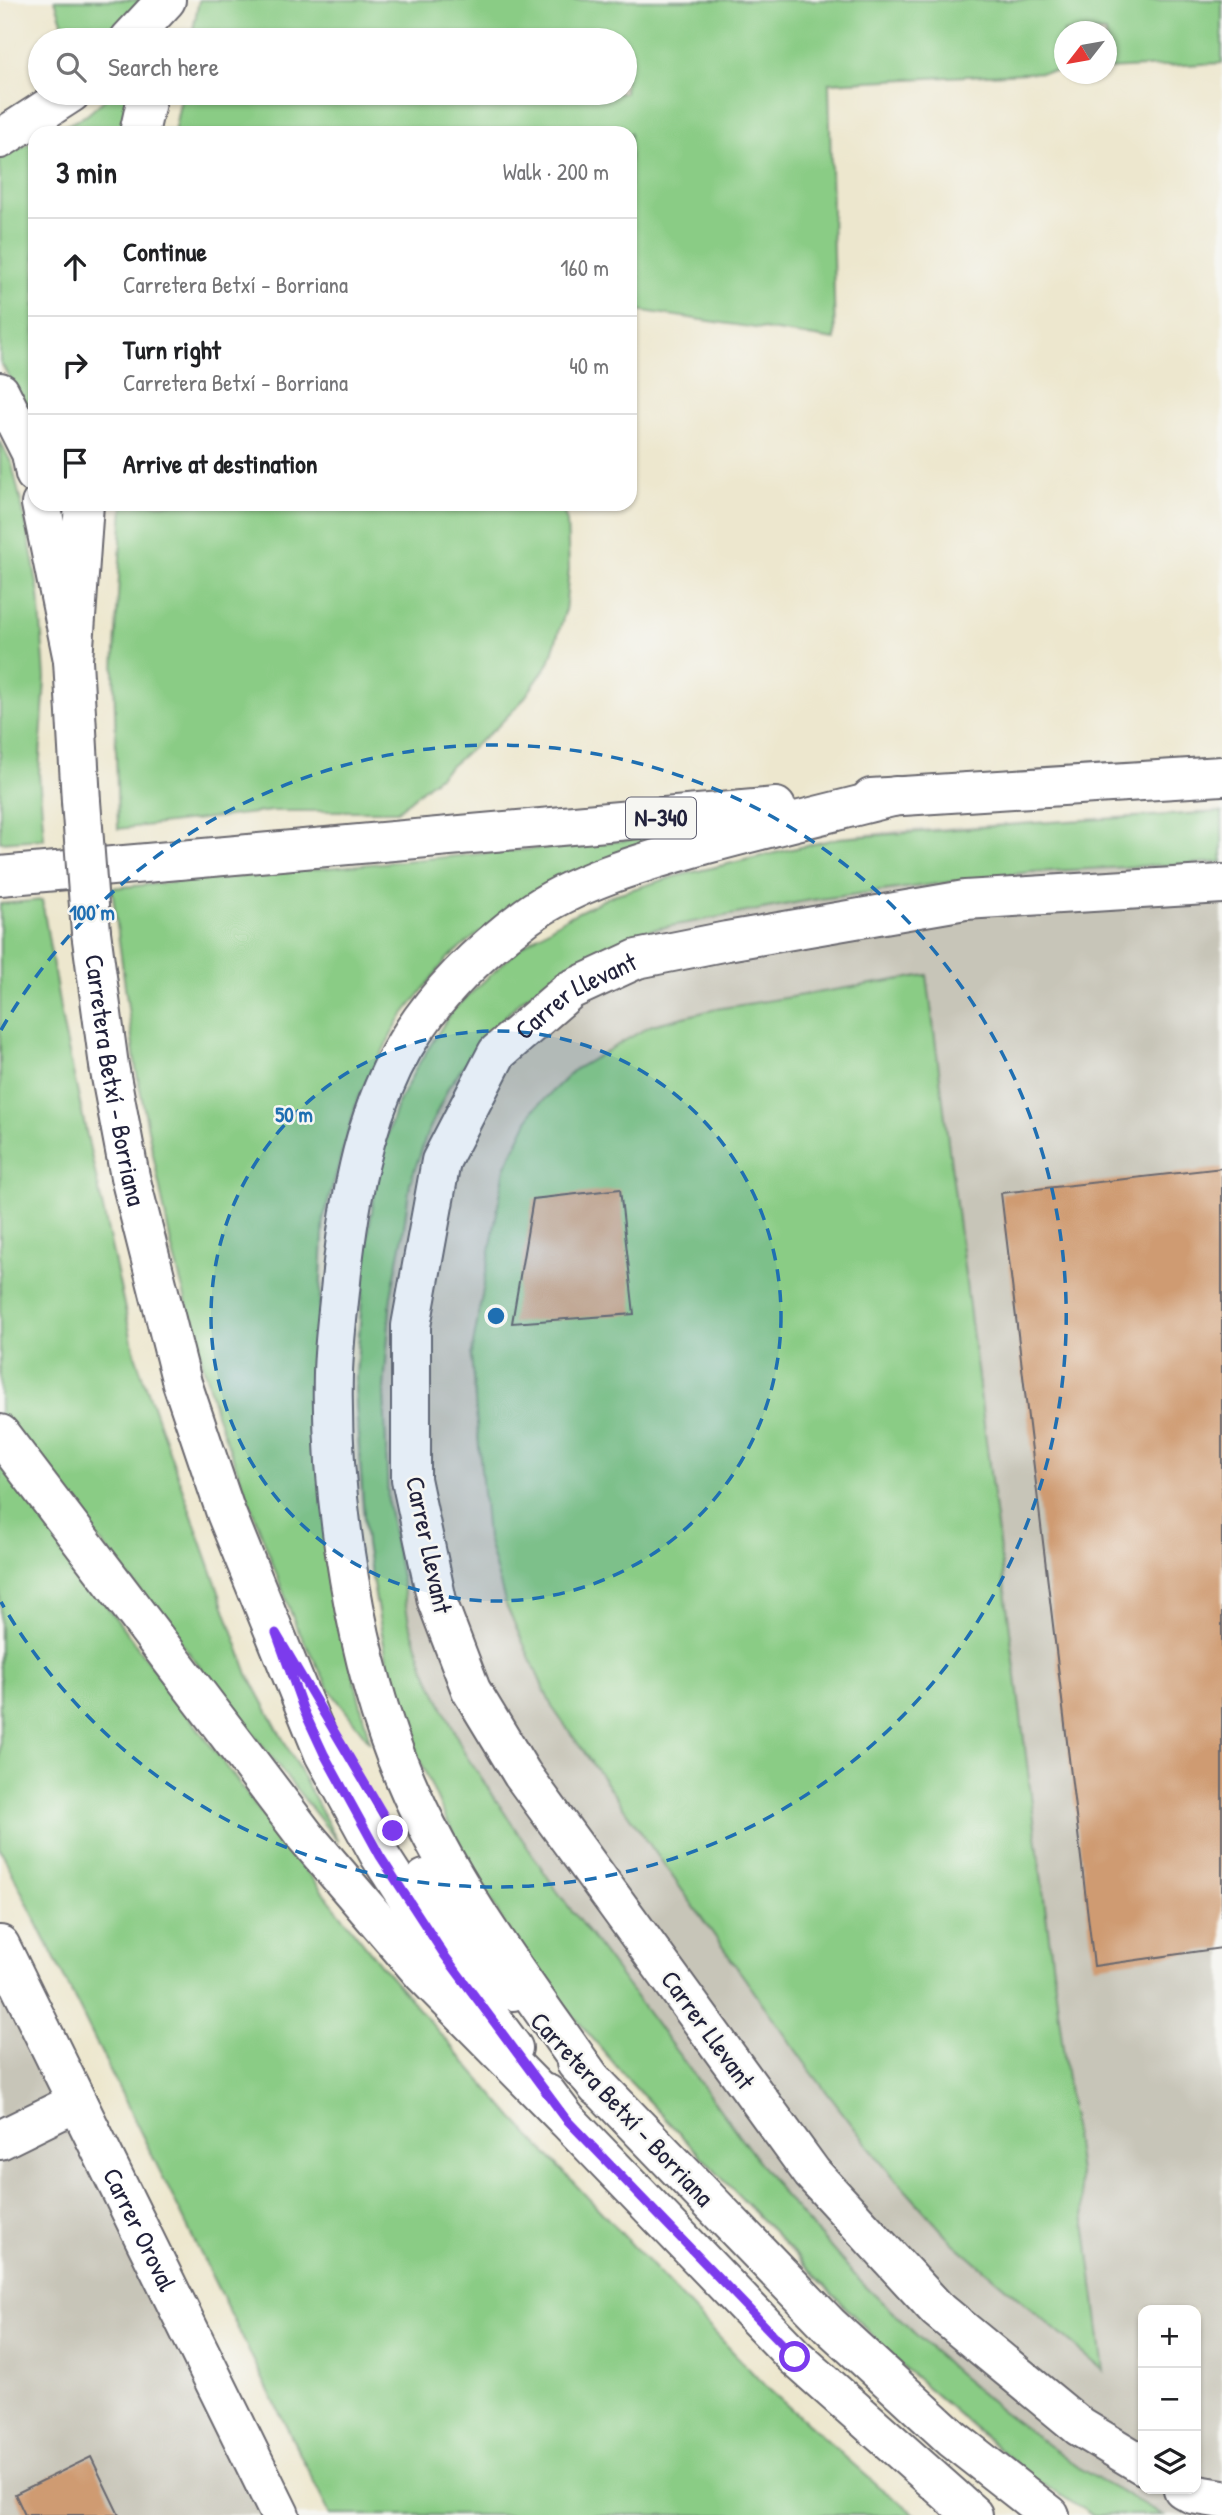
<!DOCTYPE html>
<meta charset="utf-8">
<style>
:root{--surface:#fff;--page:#f2f2f2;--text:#202124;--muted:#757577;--line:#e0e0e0}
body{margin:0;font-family:"Patrick Hand",sans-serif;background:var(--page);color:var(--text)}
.controls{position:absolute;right:21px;bottom:21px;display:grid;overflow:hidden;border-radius:14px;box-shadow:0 2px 5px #0004}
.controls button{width:63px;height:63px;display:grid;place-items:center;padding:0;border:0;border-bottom:2px solid var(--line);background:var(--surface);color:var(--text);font:35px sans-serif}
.compass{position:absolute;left:1054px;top:21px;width:63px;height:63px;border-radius:50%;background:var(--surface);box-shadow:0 2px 5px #0004;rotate:239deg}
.stop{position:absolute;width:21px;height:21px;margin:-16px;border:5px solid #7c3aed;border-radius:50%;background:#fff}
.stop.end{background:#7c3aed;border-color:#fff;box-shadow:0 2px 7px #0008}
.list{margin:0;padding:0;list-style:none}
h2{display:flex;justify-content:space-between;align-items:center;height:91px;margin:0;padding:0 28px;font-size:30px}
h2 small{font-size:23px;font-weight:400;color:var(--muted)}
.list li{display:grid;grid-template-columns:46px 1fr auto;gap:21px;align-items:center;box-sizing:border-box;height:98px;padding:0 28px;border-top:2px solid var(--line)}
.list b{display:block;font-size:26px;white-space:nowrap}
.list p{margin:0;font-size:23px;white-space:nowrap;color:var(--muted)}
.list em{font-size:23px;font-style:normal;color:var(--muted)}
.icon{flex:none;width:38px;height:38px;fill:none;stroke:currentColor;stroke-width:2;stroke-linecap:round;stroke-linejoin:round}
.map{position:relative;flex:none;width:1222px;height:2515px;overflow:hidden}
.search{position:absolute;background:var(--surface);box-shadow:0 2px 5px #0004;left:28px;top:28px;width:609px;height:77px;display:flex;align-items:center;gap:18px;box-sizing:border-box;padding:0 24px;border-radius:38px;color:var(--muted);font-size:26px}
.panel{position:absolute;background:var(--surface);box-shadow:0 2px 5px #0004;left:28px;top:126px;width:609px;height:385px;border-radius:21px}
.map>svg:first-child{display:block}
</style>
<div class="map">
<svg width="1222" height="2515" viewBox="0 0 1222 2515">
<rect width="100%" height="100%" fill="#f6f6f2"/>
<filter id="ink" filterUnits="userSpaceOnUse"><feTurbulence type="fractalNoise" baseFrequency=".0143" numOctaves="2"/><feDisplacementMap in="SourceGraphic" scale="14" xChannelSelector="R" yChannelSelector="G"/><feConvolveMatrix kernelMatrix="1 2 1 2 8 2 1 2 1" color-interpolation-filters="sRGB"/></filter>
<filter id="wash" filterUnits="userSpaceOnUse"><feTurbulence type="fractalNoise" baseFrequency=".00686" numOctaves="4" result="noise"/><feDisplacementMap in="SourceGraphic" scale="28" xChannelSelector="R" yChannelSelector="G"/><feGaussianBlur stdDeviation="1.57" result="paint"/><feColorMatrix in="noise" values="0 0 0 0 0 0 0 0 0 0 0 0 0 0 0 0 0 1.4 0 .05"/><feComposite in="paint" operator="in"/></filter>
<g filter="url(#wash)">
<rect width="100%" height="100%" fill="#ede7ce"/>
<!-- industrial -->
<g fill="#c7c5b8" fill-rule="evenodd">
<path d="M1222 810V2515H1091L1034 2479 978 2434 901 2366 839 2303 631 2084 557 1998 464 1858 416 1754 387 1667 374 1600 360 1500 356 1440 354 1389 360 1312 366 1246 380 1156 396 1108 415 1069 449 1012 517 949 562 919 614 894 674 875 838 837 899 830ZM1143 2310H1196V2489H1143Z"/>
<path d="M0 1945 280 2515H0Z"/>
</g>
<!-- green -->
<g fill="#8acc85" stroke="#567760" stroke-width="2">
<path d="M55 0H143L114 40H68Z"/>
<path d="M199 0H1222V63L1107 69 1106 32H1064V71L829 83 835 340 630 309V133H174L182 93H625V40H191Z"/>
<path d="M112 93H134L126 133H51L87 115Z"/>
<path d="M35 141V424L0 361V156Z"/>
<path d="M0 441 12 464 28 533 39 594 45 678 39 774 44 839 0 842Z"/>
<path d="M123 504H561L567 522 569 569 565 612 549 663 523 700 497 727 397 811H272L118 829 114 670Z"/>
<path d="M1222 812V862L1030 872 811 900 644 931 597 952 550 979 518 1003 484 1039 449 1086 427 1134 410 1183 402 1241 391 1296 384 1389 388 1504 409 1622 426 1671 465 1754 557 1891 782 2193 861 2282 950 2367 999 2409 1082 2470 1163 2515H1092L1033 2478 901 2365 631 2083 556 1996 511 1935 465 1857 441 1808 417 1754 388 1666 366 1545 355 1389 366 1245 381 1156 396 1107 416 1068 452 1011 518 949 562 920 613 895 677 876 839 838 1035 823Z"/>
<path d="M661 837 563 880 505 912 447 959 398 1022 358 1098 324 1217 316 1380 337 1607 370 1743 330 1690 296 1626 216 1413 172 1249 136 1069 112 888Z"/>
<path d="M42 900 63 1026 135 1355 248 1674 338 1842 122 1568 0 1418V904Z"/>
<path d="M927 975 1104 2371 952 2242 884 2166 812 2073 552 1707 506 1605 487 1538 471 1356 505 1168 533 1110 574 1070 652 1025 716 1009Z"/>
<path d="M0 1463 274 1830 380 1964 514 2119 764 2385 878 2486 916 2515H330L0 1848Z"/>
</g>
<g id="blocks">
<!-- building -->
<g fill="#cf9b72">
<path d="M1222 1168V1948L1094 1966 1001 1193Z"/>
<path d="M620 1189 634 1314 512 1323 533 1199Z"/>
<path d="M91 2457 119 2515H25L15 2494Z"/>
</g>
</g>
</g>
<g filter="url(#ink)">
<use href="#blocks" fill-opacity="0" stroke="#69676e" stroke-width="2"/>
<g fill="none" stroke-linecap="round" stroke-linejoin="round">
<defs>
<g id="minor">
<path id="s1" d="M0 1945 280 2515"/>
<path d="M0 2140 77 2102"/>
<path id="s2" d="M1143 2465 1080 2427 937 2309 812 2173 522 1774 471 1690 437 1601 411 1479V1326L441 1161 497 1053 570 990 637 959 727 941 965 900 1222 884"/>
<path d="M1183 2489 1192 2494 1222 2499"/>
</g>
<g id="secondary">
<path d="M139 133 148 93"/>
<path d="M81 801 73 660 84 504"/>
<path id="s3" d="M91 932 109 1066 130 1177 182 1383 226 1513 324 1754 380 1856 445 1957 513 2048"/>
<path d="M425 1879 445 1910 513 1991"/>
<path d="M576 2063 829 2325 953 2439 1050 2515"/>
<path d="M547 2094 566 2119 795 2357 973 2515"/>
</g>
<g id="trunk">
<path d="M129 40 166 0"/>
<path d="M0 139 71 93"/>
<path d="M0 392 31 453 35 474"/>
<path d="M41 504 73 660"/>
<path d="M871 798 1222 776"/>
<path d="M0 876 776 807"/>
<path d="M0 1434 306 1837 423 1974 566 2119"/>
<path d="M597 2087C528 1988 452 1891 405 1779 355 1662 330 1499 333 1373 334 1339 339 1305 342 1271 350 1201 362 1131 393 1067 423 1006 473 956 527 916 577 880 648 861 707 844 770 827 833 812 896 796"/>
</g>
</defs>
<!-- minor casing -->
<use href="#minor" stroke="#69676e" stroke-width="42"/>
<!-- secondary casing -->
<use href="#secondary" stroke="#69676e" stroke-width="42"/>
<!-- trunk casing -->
<use href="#trunk" stroke="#69676e" stroke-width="42"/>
<!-- minor -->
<use href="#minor" stroke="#fff" stroke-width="38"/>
<!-- secondary -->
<use href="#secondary" stroke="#fff" stroke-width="38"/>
<!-- trunk -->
<use href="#trunk" stroke="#fff" stroke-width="38"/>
<defs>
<path id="secondary-bridge" d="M81 801 91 932"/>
</defs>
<!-- secondary-bridge casing -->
<use href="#secondary-bridge" stroke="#69676e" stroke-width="42" stroke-linecap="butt"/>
<!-- secondary-bridge -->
<use href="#secondary-bridge" stroke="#fff" stroke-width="38"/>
</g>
</g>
<g fill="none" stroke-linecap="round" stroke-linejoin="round" filter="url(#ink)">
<!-- route -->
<path stroke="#7c3aed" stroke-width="9" d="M393 1831 276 1633 304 1711 324 1754 380 1856 445 1956 566 2119 795 2357"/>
</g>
<!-- distance rings -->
<circle cx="496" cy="1316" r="285" fill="#1f6fb2" fill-opacity=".12"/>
<g fill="none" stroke="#1f6fb2" stroke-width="3.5" stroke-dasharray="12 9">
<circle cx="496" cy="1316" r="285"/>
<path d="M1 1030A571 571 0 1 1 1 1602"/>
</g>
<g text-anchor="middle" stroke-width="5" stroke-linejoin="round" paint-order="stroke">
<!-- shield labels -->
<rect fill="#f6f6f2" stroke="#626272" stroke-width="2" x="626" y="797.5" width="70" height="41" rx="5"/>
<g font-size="24" font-weight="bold" fill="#22223b">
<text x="661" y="826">N-340</text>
</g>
<!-- street labels -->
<g font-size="26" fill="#22223b" stroke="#f6f6f2">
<text dy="9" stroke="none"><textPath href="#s2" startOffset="1796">Carrer Llevant</textPath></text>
<text dy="9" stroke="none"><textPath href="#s3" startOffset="150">Carretera Betxí - Borriana</textPath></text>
<text transform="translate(429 1545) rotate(78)" y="9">Carrer Llevant</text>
<text transform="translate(708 2030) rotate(54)" y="9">Carrer Llevant</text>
<text transform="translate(622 2109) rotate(47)" y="9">Carretera Betxí - Borriana</text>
<text dy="9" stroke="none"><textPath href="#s1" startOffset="317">Carrer Oroval</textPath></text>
</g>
</g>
<circle cx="496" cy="1316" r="10" fill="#1f6fb2" stroke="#f6f6f2" stroke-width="3.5"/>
<g font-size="21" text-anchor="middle" font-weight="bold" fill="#1f6fb2" stroke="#f6f6f2" stroke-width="5" stroke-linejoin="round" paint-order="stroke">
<text x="92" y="920">100 m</text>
<text x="294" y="1122">50 m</text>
</g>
</svg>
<div class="controls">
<button>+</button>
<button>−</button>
<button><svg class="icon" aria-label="layers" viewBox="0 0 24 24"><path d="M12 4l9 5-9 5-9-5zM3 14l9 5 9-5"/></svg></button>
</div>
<svg class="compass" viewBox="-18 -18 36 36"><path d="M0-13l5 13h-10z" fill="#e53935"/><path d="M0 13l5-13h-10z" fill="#757577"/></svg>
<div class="stop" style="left:795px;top:2357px"></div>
<div class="stop end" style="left:393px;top:1831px"></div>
<div class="search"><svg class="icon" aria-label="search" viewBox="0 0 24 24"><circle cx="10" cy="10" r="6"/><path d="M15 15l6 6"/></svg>Search here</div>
<section class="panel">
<h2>3 min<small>Walk · 200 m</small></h2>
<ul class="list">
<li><svg class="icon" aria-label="ahead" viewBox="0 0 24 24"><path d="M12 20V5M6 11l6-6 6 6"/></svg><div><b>Continue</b><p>Carretera Betxí - Borriana</p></div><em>160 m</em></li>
<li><svg class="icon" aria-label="right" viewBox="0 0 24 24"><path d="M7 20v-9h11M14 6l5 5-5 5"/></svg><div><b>Turn right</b><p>Carretera Betxí - Borriana</p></div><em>40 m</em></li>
<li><svg class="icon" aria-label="arrive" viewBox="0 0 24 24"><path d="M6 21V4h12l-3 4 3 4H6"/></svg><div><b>Arrive at destination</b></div></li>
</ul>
</section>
</div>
